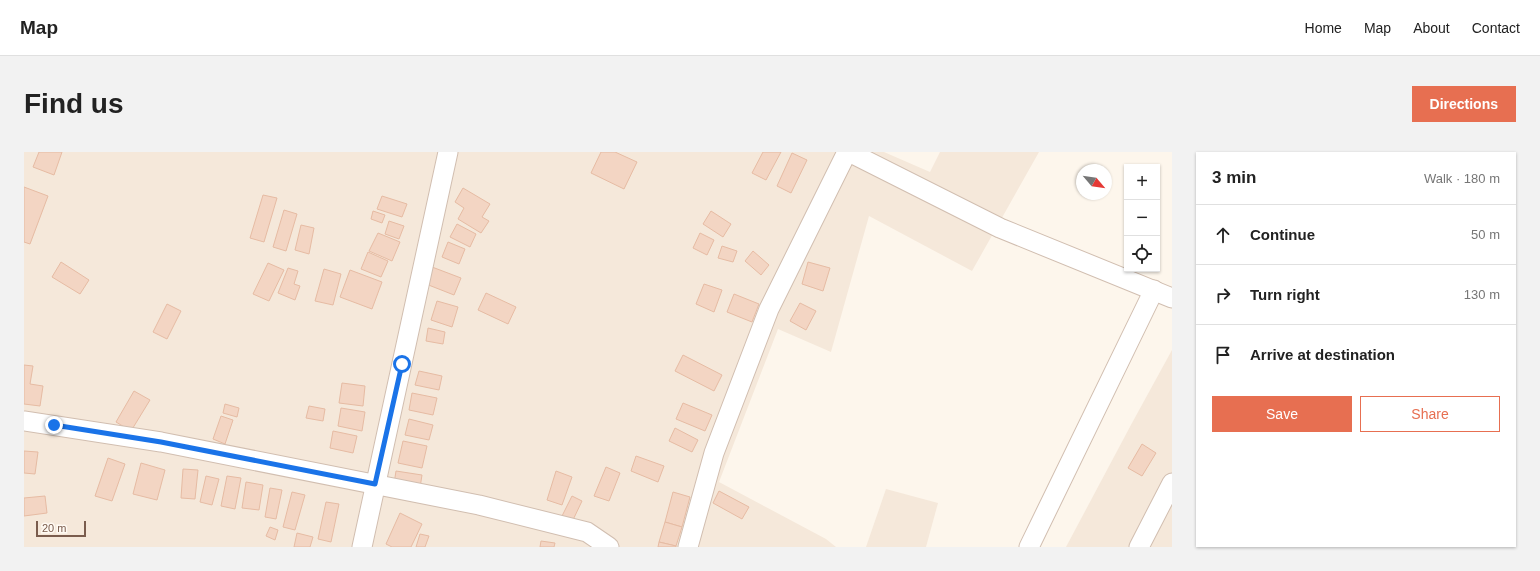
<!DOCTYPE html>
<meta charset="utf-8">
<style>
:root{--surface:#fff;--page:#f2f2f2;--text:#222;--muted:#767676;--line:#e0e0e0;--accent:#e76f51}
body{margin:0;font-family:Helvetica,sans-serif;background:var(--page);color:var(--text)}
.controls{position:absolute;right:12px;top:12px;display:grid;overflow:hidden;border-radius:0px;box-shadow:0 1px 3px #0004}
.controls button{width:36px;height:36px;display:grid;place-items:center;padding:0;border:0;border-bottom:1px solid var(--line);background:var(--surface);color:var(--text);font:20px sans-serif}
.compass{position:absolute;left:1052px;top:12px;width:36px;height:36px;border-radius:50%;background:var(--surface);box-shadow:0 1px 3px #0004;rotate:119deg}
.scale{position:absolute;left:12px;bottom:10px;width:50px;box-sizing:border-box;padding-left:4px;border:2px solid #7a5c4d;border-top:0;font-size:11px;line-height:14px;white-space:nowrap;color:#7a5c4d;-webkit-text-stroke:3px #fffaf3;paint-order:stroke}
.stop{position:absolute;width:12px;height:12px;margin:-9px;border:3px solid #1a73e8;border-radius:50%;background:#fff}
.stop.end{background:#1a73e8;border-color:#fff;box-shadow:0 1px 4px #0008}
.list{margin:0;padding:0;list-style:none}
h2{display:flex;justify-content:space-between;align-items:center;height:52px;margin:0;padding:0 16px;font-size:17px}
h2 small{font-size:13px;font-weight:400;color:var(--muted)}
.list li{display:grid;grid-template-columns:26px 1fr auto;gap:12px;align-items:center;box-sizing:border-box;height:60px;padding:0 16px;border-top:1px solid var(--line)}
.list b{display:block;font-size:15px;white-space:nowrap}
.list em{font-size:13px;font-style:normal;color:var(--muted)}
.actions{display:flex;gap:8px;padding:12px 16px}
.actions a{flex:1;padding:9px 0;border:1px solid var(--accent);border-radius:0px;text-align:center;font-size:14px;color:var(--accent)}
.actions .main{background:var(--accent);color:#fff}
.icon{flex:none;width:22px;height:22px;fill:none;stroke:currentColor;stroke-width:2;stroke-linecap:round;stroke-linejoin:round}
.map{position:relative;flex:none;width:1148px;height:395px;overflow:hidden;border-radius:0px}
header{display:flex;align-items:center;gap:24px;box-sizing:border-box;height:56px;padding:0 20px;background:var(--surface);border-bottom:1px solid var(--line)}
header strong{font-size:19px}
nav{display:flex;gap:22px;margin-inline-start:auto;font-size:14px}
.intro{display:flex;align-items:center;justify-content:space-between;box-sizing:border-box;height:96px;padding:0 24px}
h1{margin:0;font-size:28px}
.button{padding:10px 18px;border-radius:0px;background:var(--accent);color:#fff;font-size:14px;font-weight:700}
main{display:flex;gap:24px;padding:0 24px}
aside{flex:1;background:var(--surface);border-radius:0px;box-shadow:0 1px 3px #0004}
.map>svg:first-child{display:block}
</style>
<header>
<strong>Map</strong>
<nav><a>Home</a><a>Map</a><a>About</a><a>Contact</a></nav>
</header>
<div class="intro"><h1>Find us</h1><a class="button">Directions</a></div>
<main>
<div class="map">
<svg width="1148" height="395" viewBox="0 0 1148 395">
<rect width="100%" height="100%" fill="#fdf6ec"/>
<!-- residential -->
<g fill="#f5e8da">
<path d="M0 0H860L906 20 916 0H1015L948 119 845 64 807 200 754 177 695 330 802 387 812 395H0Z"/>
<path d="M1148 198V395H1042L1108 271Z"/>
<path d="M862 337 914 351 902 395H842Z"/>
</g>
<!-- building -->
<g fill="#f3d5c3" stroke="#e6bba3">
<path d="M15 0H38L30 23 9 15Z"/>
<path d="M577 0H591L613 10 600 37 567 21Z"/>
<path d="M739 0H757L742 28 728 21Z"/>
<path d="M768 1 783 8 767 41 753 34Z"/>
<path d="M0 35 24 44 6 92 0 90Z"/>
<path d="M439 36 466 52 458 65 465 69 457 81 434 67 440 56 431 50Z"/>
<path d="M239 43 253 46 240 90 226 86Z"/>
<path d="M358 44 383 52 378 65 353 57Z"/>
<path d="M260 58 273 62 262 99 249 95Z"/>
<path d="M349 59 361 63 358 71 347 67Z"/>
<path d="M687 59 707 72 699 85 679 72Z"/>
<path d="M365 69 380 74 375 87 361 82Z"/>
<path d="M433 72 452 82 446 95 426 85Z"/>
<path d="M277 73 290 76 285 102 271 98Z"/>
<path d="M354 81 376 90 368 109 345 99Z"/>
<path d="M676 81 690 88 683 103 669 96Z"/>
<path d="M424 90 441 97 435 112 418 105Z"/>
<path d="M698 94 713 99 709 110 694 106Z"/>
<path d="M729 99 745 113 737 123 721 109Z"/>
<path d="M344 100 364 109 357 125 337 117Z"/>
<path d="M37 110 65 128 56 142 28 125Z"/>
<path d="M784 110 806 116 799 139 778 132Z"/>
<path d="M244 111 260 118 245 149 229 142Z"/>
<path d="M408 115 437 126 430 143 402 132Z"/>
<path d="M264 116 274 119 270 132 276 134 271 148 254 141Z"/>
<path d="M300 117 317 122 309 153 291 149Z"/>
<path d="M326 118 358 130 348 157 316 145Z"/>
<path d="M680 132 698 138 690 160 672 152Z"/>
<path d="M462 141 492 155 484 172 454 158Z"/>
<path d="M710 142 735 152 728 170 703 160Z"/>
<path d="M413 149 434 155 428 175 407 168Z"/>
<path d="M776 151 792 159 782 178 766 169Z"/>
<path d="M143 152 157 159 143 187 129 180Z"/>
<path d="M404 176 421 180 419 192 402 189Z"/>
<path d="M659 203 698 223 690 239 651 219Z"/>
<path d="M0 213 9 214 6 232 19 234 16 254 0 252Z"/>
<path d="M395 219 418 224 415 238 391 233Z"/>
<path d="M318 231 341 234 339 254 315 251Z"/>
<path d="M110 239 126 248 107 279 92 270Z"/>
<path d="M388 241 413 246 409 263 385 258Z"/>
<path d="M659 251 688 263 681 279 652 267Z"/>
<path d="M201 252 215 256 213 265 199 261Z"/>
<path d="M285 254 301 257 299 269 282 266Z"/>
<path d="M317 256 341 260 338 279 314 274Z"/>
<path d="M197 264 209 268 201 292 189 287Z"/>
<path d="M385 267 409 273 405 288 381 283Z"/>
<path d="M651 276 674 288 668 300 645 289Z"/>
<path d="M309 279 333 284 329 301 306 296Z"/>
<path d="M379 289 403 294 398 316 374 311Z"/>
<path d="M1118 292 1132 301 1118 324 1104 316Z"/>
<path d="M0 299 14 300 11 322 0 321Z"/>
<path d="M612 304 640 314 634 330 607 319Z"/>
<path d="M84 306 101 312 88 349 71 344Z"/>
<path d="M117 311 141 318 133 348 109 342Z"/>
<path d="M582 315 596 321 585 349 570 344Z"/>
<path d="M159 317 174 318 171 347 157 346Z"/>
<path d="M372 319 398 323 395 342 369 338Z"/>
<path d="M532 319 548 325 538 353 523 348Z"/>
<path d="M182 324 195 327 188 353 176 350Z"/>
<path d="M203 324 217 326 211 357 197 354Z"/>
<path d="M222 330 239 333 235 358 218 356Z"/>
<path d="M246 336 258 338 252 367 241 365Z"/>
<path d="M695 339 725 355 718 367 689 351Z"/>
<path d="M268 340 281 343 271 378 259 375Z"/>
<path d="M649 340 666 345 658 375 641 370Z"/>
<path d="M21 344 23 361 0 364V346Z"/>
<path d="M548 344 558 349 548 370 538 364Z"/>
<path d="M302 350 315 352 307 390 294 387Z"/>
<path d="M376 361 398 372 387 395H368L362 392Z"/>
<path d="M641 370 658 375 652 394 635 390Z"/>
<path d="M246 375 254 378 251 388 242 384Z"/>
<path d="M273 381 289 385 286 395H270Z"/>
<path d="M396 382 405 384 401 395H392Z"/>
<path d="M517 389 531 391 530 395H516Z"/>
<path d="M635 390 652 394V395H634Z"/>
</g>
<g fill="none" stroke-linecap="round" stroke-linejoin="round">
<defs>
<g id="street">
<path d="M825 0 976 76 1148 146"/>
<path d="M0 269 137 290 455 353 563 380 585 395"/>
<path d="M338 395 424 0"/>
<path d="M664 395 690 301 745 157 823 0"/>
<path d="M1005 395 1130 138"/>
<path d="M1115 395 1148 331"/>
</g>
</defs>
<!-- street casing -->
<use href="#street" stroke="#d1beb0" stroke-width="21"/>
<!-- street -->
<use href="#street" stroke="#fff" stroke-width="19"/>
</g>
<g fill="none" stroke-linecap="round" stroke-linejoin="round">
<!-- route -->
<path stroke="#1a73e8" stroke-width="5" d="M30 273 137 290 351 332 378 212"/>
</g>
</svg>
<div class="controls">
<button>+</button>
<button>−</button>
<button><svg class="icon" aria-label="locate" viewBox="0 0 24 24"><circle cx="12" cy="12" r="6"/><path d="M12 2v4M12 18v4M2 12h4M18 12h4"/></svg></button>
</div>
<svg class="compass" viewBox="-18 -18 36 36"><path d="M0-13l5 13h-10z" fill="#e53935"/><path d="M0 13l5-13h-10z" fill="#767676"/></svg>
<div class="scale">20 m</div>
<div class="stop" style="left:378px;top:212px"></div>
<div class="stop end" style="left:30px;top:273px"></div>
</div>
<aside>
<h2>3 min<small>Walk · 180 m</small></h2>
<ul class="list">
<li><svg class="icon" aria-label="ahead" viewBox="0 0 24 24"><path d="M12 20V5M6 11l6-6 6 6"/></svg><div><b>Continue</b></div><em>50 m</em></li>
<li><svg class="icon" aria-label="right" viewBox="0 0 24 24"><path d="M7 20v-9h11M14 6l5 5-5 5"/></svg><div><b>Turn right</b></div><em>130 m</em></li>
<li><svg class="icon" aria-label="arrive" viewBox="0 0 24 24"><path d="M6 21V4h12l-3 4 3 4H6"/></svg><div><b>Arrive at destination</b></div></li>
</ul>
<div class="actions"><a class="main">Save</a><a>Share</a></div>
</aside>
</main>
